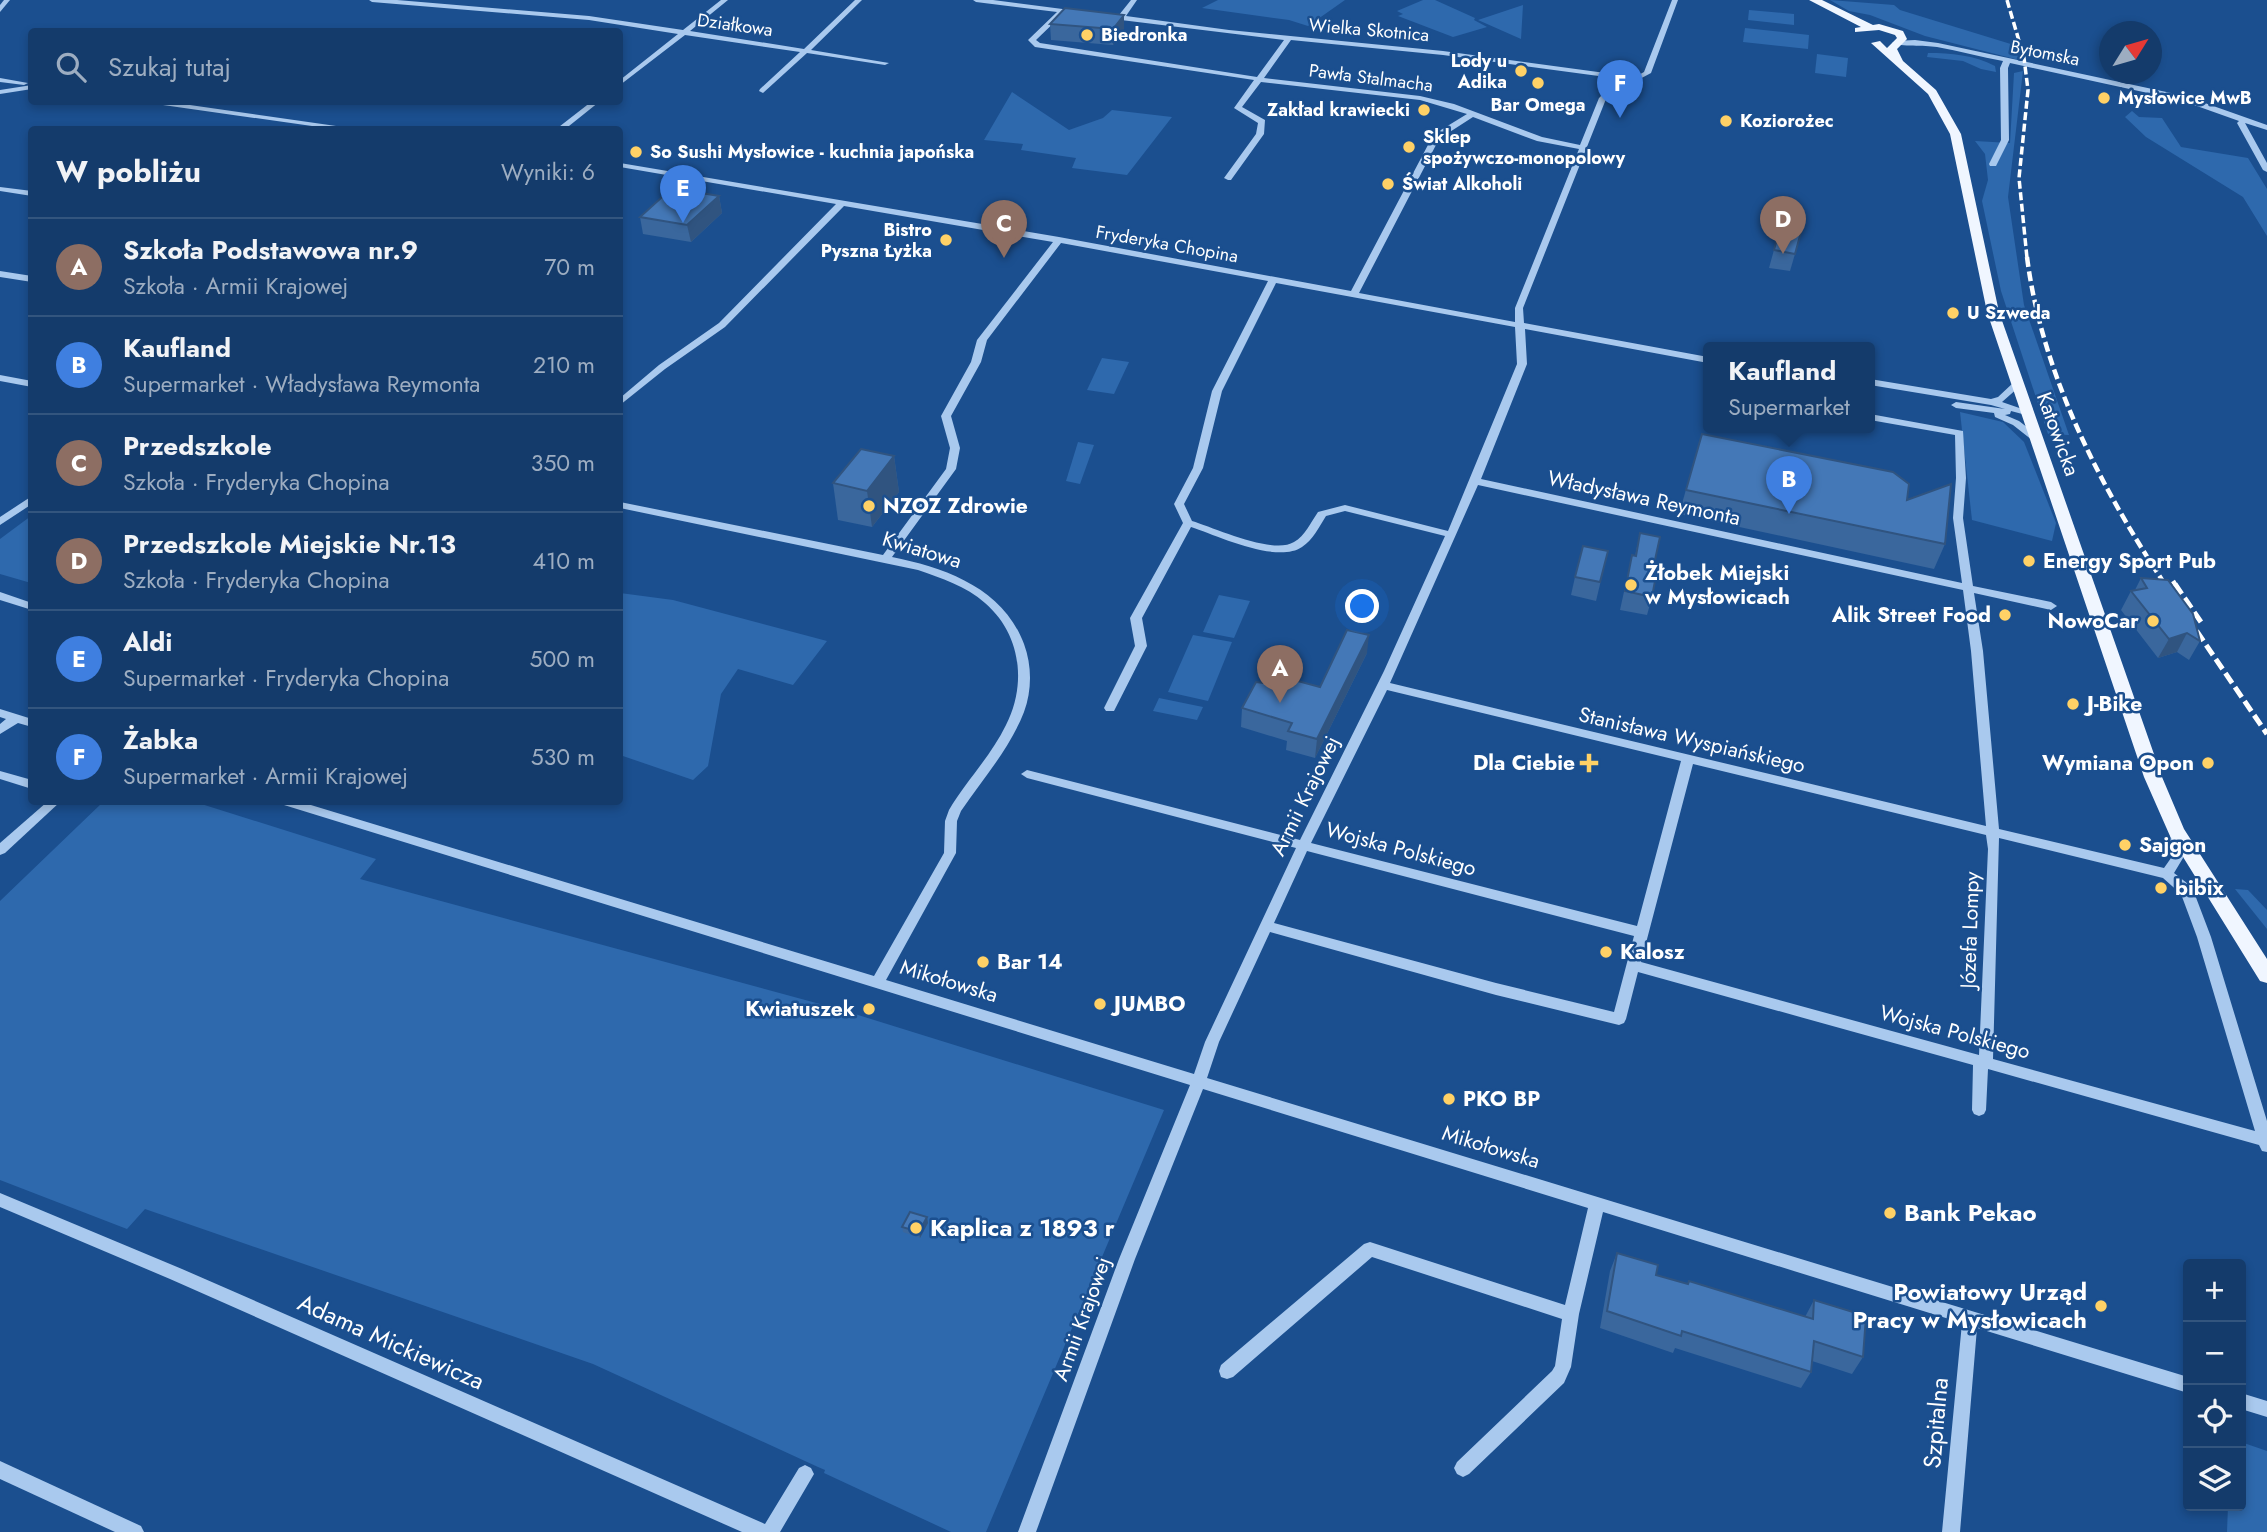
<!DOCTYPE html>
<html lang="pl">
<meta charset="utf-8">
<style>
:root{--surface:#143b6b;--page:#214673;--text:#f1f3f6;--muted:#9dadc1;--line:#33557e;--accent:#ffd166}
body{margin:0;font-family:Jost,sans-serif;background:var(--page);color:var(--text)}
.controls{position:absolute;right:21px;bottom:21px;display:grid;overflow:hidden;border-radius:7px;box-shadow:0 4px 10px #0003}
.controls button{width:63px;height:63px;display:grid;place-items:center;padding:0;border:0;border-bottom:2px solid var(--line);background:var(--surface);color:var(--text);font:35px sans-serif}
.compass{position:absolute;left:2099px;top:21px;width:63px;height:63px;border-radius:50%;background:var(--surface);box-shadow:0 4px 10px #0003;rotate:53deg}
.you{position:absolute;left:1363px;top:607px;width:24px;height:24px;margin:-18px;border:5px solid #fff;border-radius:50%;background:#1a73e8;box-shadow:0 0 0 10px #1a73e833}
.badge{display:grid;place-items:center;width:46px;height:46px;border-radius:50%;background:var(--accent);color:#fff;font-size:23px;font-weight:700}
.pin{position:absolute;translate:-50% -58px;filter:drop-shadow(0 2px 4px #0008)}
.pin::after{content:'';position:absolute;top:37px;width:24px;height:21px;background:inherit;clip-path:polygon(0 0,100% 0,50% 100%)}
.popup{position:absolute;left:1703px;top:342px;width:172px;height:91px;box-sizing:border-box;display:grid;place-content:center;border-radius:7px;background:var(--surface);filter:drop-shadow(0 2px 5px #0005);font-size:23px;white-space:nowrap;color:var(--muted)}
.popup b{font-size:26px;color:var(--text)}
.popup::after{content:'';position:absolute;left:50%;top:100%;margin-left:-14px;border:14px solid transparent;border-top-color:var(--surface)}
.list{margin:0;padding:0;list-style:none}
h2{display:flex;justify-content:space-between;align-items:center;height:91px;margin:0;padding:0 28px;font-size:30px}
h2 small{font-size:23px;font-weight:400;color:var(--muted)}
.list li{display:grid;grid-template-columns:46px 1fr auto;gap:21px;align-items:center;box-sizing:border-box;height:98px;padding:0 28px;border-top:2px solid var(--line)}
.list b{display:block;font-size:26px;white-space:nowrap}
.list p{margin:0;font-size:23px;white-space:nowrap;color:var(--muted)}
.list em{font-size:23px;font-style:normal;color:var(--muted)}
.icon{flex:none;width:38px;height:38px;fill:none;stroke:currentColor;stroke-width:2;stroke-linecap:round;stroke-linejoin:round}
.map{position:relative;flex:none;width:2267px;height:1532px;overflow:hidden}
.search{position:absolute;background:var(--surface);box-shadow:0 4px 10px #0003;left:28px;top:28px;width:595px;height:77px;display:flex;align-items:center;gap:18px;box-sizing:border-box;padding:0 24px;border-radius:7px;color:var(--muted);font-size:26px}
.panel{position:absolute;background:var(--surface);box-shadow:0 4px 10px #0003;left:28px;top:126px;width:595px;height:679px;border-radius:7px}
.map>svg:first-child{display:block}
</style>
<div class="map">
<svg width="2267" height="1532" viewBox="0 0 2267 1532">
<rect width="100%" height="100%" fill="#1b4f8f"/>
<!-- green -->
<g fill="#2e69ad">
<path d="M1218 0H1345L1308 26 1289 20 1202 8Z"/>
<path d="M1423 0H1435L1475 18 1474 20 1487 27 1453 37 1398 16 1403 14 1397 11Z"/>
<path d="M1830 0 1894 5 1900 10 2014 45 2019 60 1925 36 1870 15 1849 11Z"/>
<path d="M1523 5 1521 39 1478 20Z"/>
<path d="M1749 10 1794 14V25L1748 20Z"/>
<path d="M1745 28 1809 35 1808 49 1743 42Z"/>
<path d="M1928 53C1951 53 1974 55 1995 66L1996 72 1981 69 1963 61 1927 57Z"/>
<path d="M1817 54 1848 58 1846 77 1815 73Z"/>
<path d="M2023 71 2008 197 2024 305 2069 435 2048 434 2001 291 1982 201 1988 180 1985 154 1975 141 2010 143 2014 73Z"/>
<path d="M1012 92 1069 130 1103 118 1112 110 1172 117 1127 175 1072 168 1076 158 1021 150 1023 144 984 140Z"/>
<path d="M2132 111 2139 117 2162 118 2181 147 2248 158 2267 189V236L2243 197 2146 137 2125 117Z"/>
<path d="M1102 358 1129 362 1114 394 1087 390Z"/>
<path d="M1960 412 2003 422 2024 442 2056 523 2052 541 1972 520Z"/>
<path d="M1078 442 1094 445 1080 484 1066 481Z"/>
<path d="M31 516V583L0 574V539Z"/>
<path d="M620 593 673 600 827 641 793 685 738 669 721 694 708 766 693 780 620 755Z"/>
<path d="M1219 595 1250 601 1234 638 1203 632Z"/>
<path d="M1193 635 1232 642 1208 701 1168 692Z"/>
<path d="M1159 698 1203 707 1197 720 1153 711Z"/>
<path d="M103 802H195L376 859 360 879 842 1010 1164 1110 986 1532H951L824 1473 825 1470 818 1467 593 1364 145 1209 127 1229 0 1180V901Z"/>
<path d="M2235 889 2248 890 2267 910V929Z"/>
<path d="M2241 1442 2267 1451V1532H2227L2228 1506H2241Z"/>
</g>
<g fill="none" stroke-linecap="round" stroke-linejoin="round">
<!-- minor -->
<g fill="#a9c9ee" fill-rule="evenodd">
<path d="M4 0H10L0 12V5Z"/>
<path d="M369 0H397L589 16 683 30 721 0H728L690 31 804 49 855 0H862L811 50 889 63 885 65 807 53 763 93 759 91 760 89 800 52 685 35 620 85V80L678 34 589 20 372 2Z"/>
<path d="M973 0H993L1078 11 1079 12 1076 14 1064 13 1036 40 1040 43 1257 77 1284 40 1121 20 1105 16 1108 14 1119 15 1131 0H1137L1126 16 1229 30 1443 51 1635 77 1644 72 1672 0H1678L1651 73 1636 81 1443 55 1291 40 1264 78 1420 96 1454 104 1542 137 1580 145 1599 98 1614 83 1621 85 1606 99 1523 308 1524 323 1708 357V363L1525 329 1527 364 1481 479 1962 583 1953 518 1956 478 1955 435 1870 420V414L1963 431 1966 478 1963 518 1973 586 2051 602 2057 606 2051 610 1974 593 1983 651 1999 829 2164 868 2171 858 2170 831 2172 828H2180L2182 831 2183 858 2174 873 2192 887 2211 937 2267 1121V1152L2262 1151 2259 1145 1988 1069 1986 1110 1984 1114 1979 1116 1974 1114 1972 1110 1973 1065 1638 972 1626 1019 1624 1023 1619 1025 1496 995 1270 932 1219 1042 1207 1078 2188 1377V1393L1977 1328 1960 1532H1942L1962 1323 1603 1212 1579 1314 1571 1367 1564 1383 1469 1474 1463 1477 1457 1474 1454 1468 1457 1462 1552 1371 1555 1366 1562 1319 1372 1257 1233 1377 1227 1379 1221 1377 1219 1371 1221 1365 1364 1244 1370 1242 1565 1305 1588 1208 1203 1089 1135 1259 1036 1532H1018L1119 1259 1190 1085 284 805 282 802H301L874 976 944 853 945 821 949 810C966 781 991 756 1006 725 1027 684 1021 634 985 603 966 586 941 578 918 570L620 508V502L883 555 946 469 950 448 941 416 971 362 977 340 1053 242 844 206 725 327 665 369 620 405V398L659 365 719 323 836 204 620 167V163L1059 237 1351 291 1429 143 1436 133 1467 114 1420 100 1261 82 1242 107 1265 120 1264 134 1231 180H1228L1224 178 1256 134 1258 123 1234 108 1254 80 1035 47 1028 40 1057 12 976 2ZM1473 117 1537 141 1579 149 1515 308V322L1359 293 1437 143 1442 137ZM1061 243 1268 281 1212 391 1193 468 1174 504 1183 523 1130 618 1135 646 1104 708 1106 711H1114L1147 646 1142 618 1191 527C1218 536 1277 564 1302 547 1313 540 1319 527 1326 516L1345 511 1445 536 1384 671 1300 840 1027 770 1021 774 1027 778 1296 848 1205 1042 1194 1074 886 980 956 853 957 821 961 811C983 779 1010 748 1024 712 1032 690 1032 666 1024 644 1003 588 946 568 892 557L956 469 960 448 951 416 981 362 987 340ZM1276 283 1515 327 1517 364 1448 531 1345 505 1318 512C1311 522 1305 536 1294 542 1273 555 1215 528 1192 521L1184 504 1203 468 1222 391ZM1478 485 1963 590 1971 651 1986 826 1390 683ZM1387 690 1681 761 1637 926 1311 843ZM1693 764 1986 835 1988 849 1979 1055 1641 962ZM1999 838 2163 878 2181 894 2197 937 2255 1131 1993 1059ZM1307 851 1634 936 1614 1012 1496 983 1274 923Z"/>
<path d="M1915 40 1938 43 2185 96 2267 125V130L2245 123 2267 163V172L2263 170 2237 123 2239 121 2180 100 2010 63 2008 68 2009 140 1996 166H1990L1989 164 2001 140 2000 68 2003 61C1981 57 1959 51 1937 47 1924 45 1901 47 1892 43L1896 41Z"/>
<path d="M0 78 28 83 24 85 0 82Z"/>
<path d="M32 85V89L0 94V90Z"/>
<path d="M152 102H169L364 130H340L156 104Z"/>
<path d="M591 102H599L564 130H555Z"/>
<path d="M0 187 32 191V196L0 191Z"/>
<path d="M0 271 32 276V282L0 277Z"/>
<path d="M0 375 32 381V387L0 381Z"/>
<path d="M1870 379 1991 399 1998 397 2013 383H2019V387L2002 402 2031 412 2026 415 2011 411 2010 414 2005 415 2019 421 2041 438 2040 440H2032L2013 425 1995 417 1994 413 1956 408 1951 405 1956 402 2005 409 1991 405 1870 385Z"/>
<path d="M32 496V504L0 525V517Z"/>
<path d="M0 592 32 603V610L0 600Z"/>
<path d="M0 709 32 719V727L18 723 0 734V724L6 719 0 717Z"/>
<path d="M0 771 32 780V789L0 779Z"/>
<path d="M47 802H60L5 853 0 855V843Z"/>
<path d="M0 1193 182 1269 765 1524 799 1468 805 1465 811 1468 814 1474 780 1532H742L170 1279 0 1207Z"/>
<path d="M2241 1393 2267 1401V1417L2241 1409Z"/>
<path d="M0 1461 141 1526 144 1532H115L0 1479Z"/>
</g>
<!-- major -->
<path fill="#f0f6ff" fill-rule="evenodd" d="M1809 0H1822L1873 25 1879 24 1903 31 1907 39 1897 49 1903 61 1936 90 1961 134 1999 312 2162 777 2184 829 2267 959V983L2260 981 2170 836 2144 777 1987 312 1950 134 1928 94 1871 43 1880 41 1887 48 1897 38 1895 35 1879 30 1855 32V28L1861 27Z"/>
<!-- rail-far2 -->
<path stroke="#fff" stroke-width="3.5" stroke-dasharray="8 3.5" stroke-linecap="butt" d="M2007 0 2024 58 2028 90 2019 178 2027 258"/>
<!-- rail-far1 -->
<g stroke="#fff" stroke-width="4.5" stroke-dasharray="10 4.5" stroke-linecap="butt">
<path d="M2027 257C2042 375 2101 488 2166 586"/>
<path d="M2173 581 2176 586"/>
</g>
<!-- rail -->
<g stroke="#fff" stroke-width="5" stroke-dasharray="12 5" stroke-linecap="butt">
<path d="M2165 584 2173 597"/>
<path d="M2175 584 2201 622"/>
<path d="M2187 617 2267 734"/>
</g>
</g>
<!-- wall -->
<g fill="#3a679d">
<path d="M1124 15V31L1113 45 1051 40 1050 24Z"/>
<path d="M719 196 722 213 691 242 643 234 640 217Z"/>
<path d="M1780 228 1795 254 1790 271 1769 268Z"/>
<path d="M1702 434 1907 500 1945 544 1934 569 1679 514Z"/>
<path d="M894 456 899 492 872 527 838 520 833 483Z"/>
<path d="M1640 533 1653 569 1652 597 1647 615 1620 610 1632 555 1635 556Z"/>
<path d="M1608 551 1596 601 1571 595 1575 577Z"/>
<path d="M2141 578 2200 641 2189 660 2177 652 2158 658 2121 610 2131 591 2135 590Z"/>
<path d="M1367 653 1315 758 1286 750 1287 741 1241 727 1242 708 1263 683 1320 687Z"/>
<path d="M927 1217 928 1223 920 1238 903 1232 902 1227Z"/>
<path d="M1617 1253 1656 1275 1687 1284 1689 1281 1805 1317 1814 1300 1863 1357 1852 1374 1812 1361 1811 1372 1801 1388 1675 1348 1673 1353 1600 1328 1610 1271Z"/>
</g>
<!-- shaded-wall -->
<g fill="#305480">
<path d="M1124 15V31L1113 45V29Z"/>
<path d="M719 196 722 213 691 242 687 225Z"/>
<path d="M894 456 899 492 872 527 867 491Z"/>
<path d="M2187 633 2177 652 2158 658 2169 639Z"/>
<path d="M1369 635 1367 653 1315 758 1317 739Z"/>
<path d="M927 1217 928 1223 920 1238 919 1232Z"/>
</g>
<!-- building -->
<g fill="#4478b7" stroke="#305480" stroke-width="2">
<path d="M1065 8 1124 15 1113 29 1050 24Z"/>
<path d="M672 188 719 196 687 225 640 217Z"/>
<path d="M1780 228 1801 232 1795 254 1774 250Z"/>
<path d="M1702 434 1893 472 1909 484 1907 500 1951 484 1945 544 1686 490Z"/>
<path d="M861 449 894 456 867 491 833 483Z"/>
<path d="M1640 533 1660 537 1653 569 1657 570 1652 597 1625 591 1632 555 1636 556Z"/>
<path d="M1583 546 1608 551 1600 582 1575 577Z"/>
<path d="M2141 578 2168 580 2193 614 2200 641 2187 633 2169 639 2131 591 2147 588Z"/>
<path d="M1347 630 1369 635 1317 739 1288 731 1292 723 1242 708 1256 682 1263 683 1268 673 1320 687Z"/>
<path d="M910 1212 927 1217 919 1232 902 1227Z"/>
<path d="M1617 1253 1658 1265 1656 1275 1688 1284 1689 1281 1813 1319 1814 1300 1866 1316 1863 1357 1814 1341 1811 1372 1682 1331 1681 1336 1607 1311Z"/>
</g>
<!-- markers -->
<g fill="#ffd166" stroke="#1b4f8f" stroke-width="2.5">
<circle cx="1087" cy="35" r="7"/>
<circle cx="1521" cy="71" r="7"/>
<circle cx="1538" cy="83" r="7"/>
<circle cx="2104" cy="98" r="7"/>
<circle cx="1424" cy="110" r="7"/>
<circle cx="1726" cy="121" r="7"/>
<circle cx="1409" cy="147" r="7"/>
<circle cx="636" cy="152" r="7"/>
<circle cx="1388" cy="184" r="7"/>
<circle cx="946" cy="240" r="7"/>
<circle cx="1953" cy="313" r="7"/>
<circle cx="869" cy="506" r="7"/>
<circle cx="2029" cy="561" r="7"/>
<circle cx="1631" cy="585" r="7"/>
<circle cx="2005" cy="615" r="7"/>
<circle cx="2153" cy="621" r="7"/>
<circle cx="2073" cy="704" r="7"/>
<path d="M1585.5 752.5h7v7h7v7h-7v7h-7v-7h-7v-7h7z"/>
<circle cx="2208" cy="763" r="7"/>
<circle cx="2125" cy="845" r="7"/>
<circle cx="2161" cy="888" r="7"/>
<circle cx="1606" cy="952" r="7"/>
<circle cx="983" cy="962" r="7"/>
<circle cx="1100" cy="1004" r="7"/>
<circle cx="869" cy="1009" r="7"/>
<circle cx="1449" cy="1099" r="7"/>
<circle cx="1890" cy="1213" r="7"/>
<circle cx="916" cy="1228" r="7"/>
<circle cx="2101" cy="1306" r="7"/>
</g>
<g text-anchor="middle" stroke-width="5" stroke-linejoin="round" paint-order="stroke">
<!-- far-street labels -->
<g font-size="18" fill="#fff" stroke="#1b4f8f">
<text transform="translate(735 25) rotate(8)" y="6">Działkowa</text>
<text transform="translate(1369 30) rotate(5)" y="6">Wielka Skotnica</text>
<text transform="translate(2045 53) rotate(11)" y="6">Bytomska</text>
<text transform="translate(1371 78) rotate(7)" y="6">Pawła Stalmacha</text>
<text transform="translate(1167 244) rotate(10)" y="6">Fryderyka Chopina</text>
</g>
<!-- far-poi labels -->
<g font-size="18" font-weight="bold" fill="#fff" stroke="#1b4f8f" text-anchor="start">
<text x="1101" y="41">Biedronka</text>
<text x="1507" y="67" text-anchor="end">Lody u<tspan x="1507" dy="21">Adika</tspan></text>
<text x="2118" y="104">Mysłowice MwB</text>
<text x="1538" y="111" text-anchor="middle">Bar Omega</text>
<text x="1410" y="116" text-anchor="end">Zakład krawiecki</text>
<text x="1740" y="127">Koziorożec</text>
<text x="1423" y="143">Sklep<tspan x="1423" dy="21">spożywczo-monopolowy</tspan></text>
<text x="650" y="158">So Sushi Mysłowice - kuchnia japońska</text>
<text x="1402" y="190">Świat Alkoholi</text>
<text x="932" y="236" text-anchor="end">Bistro<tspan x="932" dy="21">Pyszna Łyżka</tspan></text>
<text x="1967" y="319">U Szweda</text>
</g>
<!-- street labels -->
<g font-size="21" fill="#fff" stroke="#1b4f8f">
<text transform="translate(2058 434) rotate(70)" y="7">Katowicka</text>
<text transform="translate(1644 498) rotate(12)" y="7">Władysława Reymonta</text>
<text transform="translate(922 550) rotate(17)" y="7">Kwiatowa</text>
<text transform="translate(1692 740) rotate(13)" y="7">Stanisława Wyspiańskiego</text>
<text transform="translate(1305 796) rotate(-64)" y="7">Armii Krajowej</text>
<text transform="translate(1401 849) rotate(15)" y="7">Wojska Polskiego</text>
<text transform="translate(1970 930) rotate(-88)" y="7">Józefa Lompy</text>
<text transform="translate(949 981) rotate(17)" y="7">Mikołowska</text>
<text transform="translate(1955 1032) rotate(15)" y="7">Wojska Polskiego</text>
<text transform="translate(1491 1147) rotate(17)" y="7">Mikołowska</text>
<text transform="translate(1082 1319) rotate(-70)" y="7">Armii Krajowej</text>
</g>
<!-- poi labels -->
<g font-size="21" font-weight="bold" fill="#fff" stroke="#1b4f8f" text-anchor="start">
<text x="883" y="513">NZOZ Zdrowie</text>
<text x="2043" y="568">Energy Sport Pub</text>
<text x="1645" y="580">Żłobek Miejski<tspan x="1645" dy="24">w Mysłowicach</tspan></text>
<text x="1991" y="622" text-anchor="end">Alik Street Food</text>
<text x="2139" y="628" text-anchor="end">NowoCar</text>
<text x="2087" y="711">J-Bike</text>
<text x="1575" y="770" text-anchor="end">Dla Ciebie</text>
<text x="2194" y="770" text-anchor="end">Wymiana Opon</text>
<text x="2139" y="852">Sajgon</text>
<text x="2175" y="895">bibix</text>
<text x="1620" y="959">Kalosz</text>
<text x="997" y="969">Bar 14</text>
<text x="1114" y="1011">JUMBO</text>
<text x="855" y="1016" text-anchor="end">Kwiatuszek</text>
<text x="1463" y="1106">PKO BP</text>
</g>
<!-- near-poi labels -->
<g font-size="24" font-weight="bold" fill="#fff" stroke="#1b4f8f" text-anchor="start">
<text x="1904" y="1221">Bank Pekao</text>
<text x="930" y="1236">Kaplica z 1893 r</text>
<text x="2087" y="1300" text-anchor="end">Powiatowy Urząd<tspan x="2087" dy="28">Pracy w Mysłowicach</tspan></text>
</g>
<!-- near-street labels -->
<g font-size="24" fill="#fff" stroke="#1b4f8f">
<text transform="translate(391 1342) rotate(24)" y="8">Adama Mickiewicza</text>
<text transform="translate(1936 1423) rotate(-85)" y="8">Szpitalna</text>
</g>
</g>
</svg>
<div class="controls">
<button>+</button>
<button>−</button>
<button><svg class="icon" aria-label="locate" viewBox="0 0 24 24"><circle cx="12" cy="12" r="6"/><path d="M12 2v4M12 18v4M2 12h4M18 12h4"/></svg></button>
<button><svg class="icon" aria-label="layers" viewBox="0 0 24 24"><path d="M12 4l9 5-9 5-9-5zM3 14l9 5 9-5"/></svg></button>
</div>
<svg class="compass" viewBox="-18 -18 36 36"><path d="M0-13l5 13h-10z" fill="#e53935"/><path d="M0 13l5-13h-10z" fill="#9dadc1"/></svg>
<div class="you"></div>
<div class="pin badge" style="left:1280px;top:703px;background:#8d6e63">A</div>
<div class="pin badge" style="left:1789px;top:514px;background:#3f7fe0">B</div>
<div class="popup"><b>Kaufland</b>Supermarket</div>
<div class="pin badge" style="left:1004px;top:258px;background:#8d6e63">C</div>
<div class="pin badge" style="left:1783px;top:254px;background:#8d6e63">D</div>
<div class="pin badge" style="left:683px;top:223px;background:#3f7fe0">E</div>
<div class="pin badge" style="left:1620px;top:118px;background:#3f7fe0">F</div>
<div class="search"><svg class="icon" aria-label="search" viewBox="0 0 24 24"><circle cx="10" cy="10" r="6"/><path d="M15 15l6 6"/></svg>Szukaj tutaj</div>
<section class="panel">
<h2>W pobliżu<small>Wyniki: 6</small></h2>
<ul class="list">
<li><span class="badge" style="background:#8d6e63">A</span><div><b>Szkoła Podstawowa nr.9</b><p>Szkoła · Armii Krajowej</p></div><em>70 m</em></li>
<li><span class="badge" style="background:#3f7fe0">B</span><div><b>Kaufland</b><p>Supermarket · Władysława Reymonta</p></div><em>210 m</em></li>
<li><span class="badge" style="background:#8d6e63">C</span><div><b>Przedszkole</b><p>Szkoła · Fryderyka Chopina</p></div><em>350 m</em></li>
<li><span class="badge" style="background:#8d6e63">D</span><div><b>Przedszkole Miejskie Nr.13</b><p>Szkoła · Fryderyka Chopina</p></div><em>410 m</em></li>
<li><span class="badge" style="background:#3f7fe0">E</span><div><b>Aldi</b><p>Supermarket · Fryderyka Chopina</p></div><em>500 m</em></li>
<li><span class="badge" style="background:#3f7fe0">F</span><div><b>Żabka</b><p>Supermarket · Armii Krajowej</p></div><em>530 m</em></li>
</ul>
</section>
</div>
